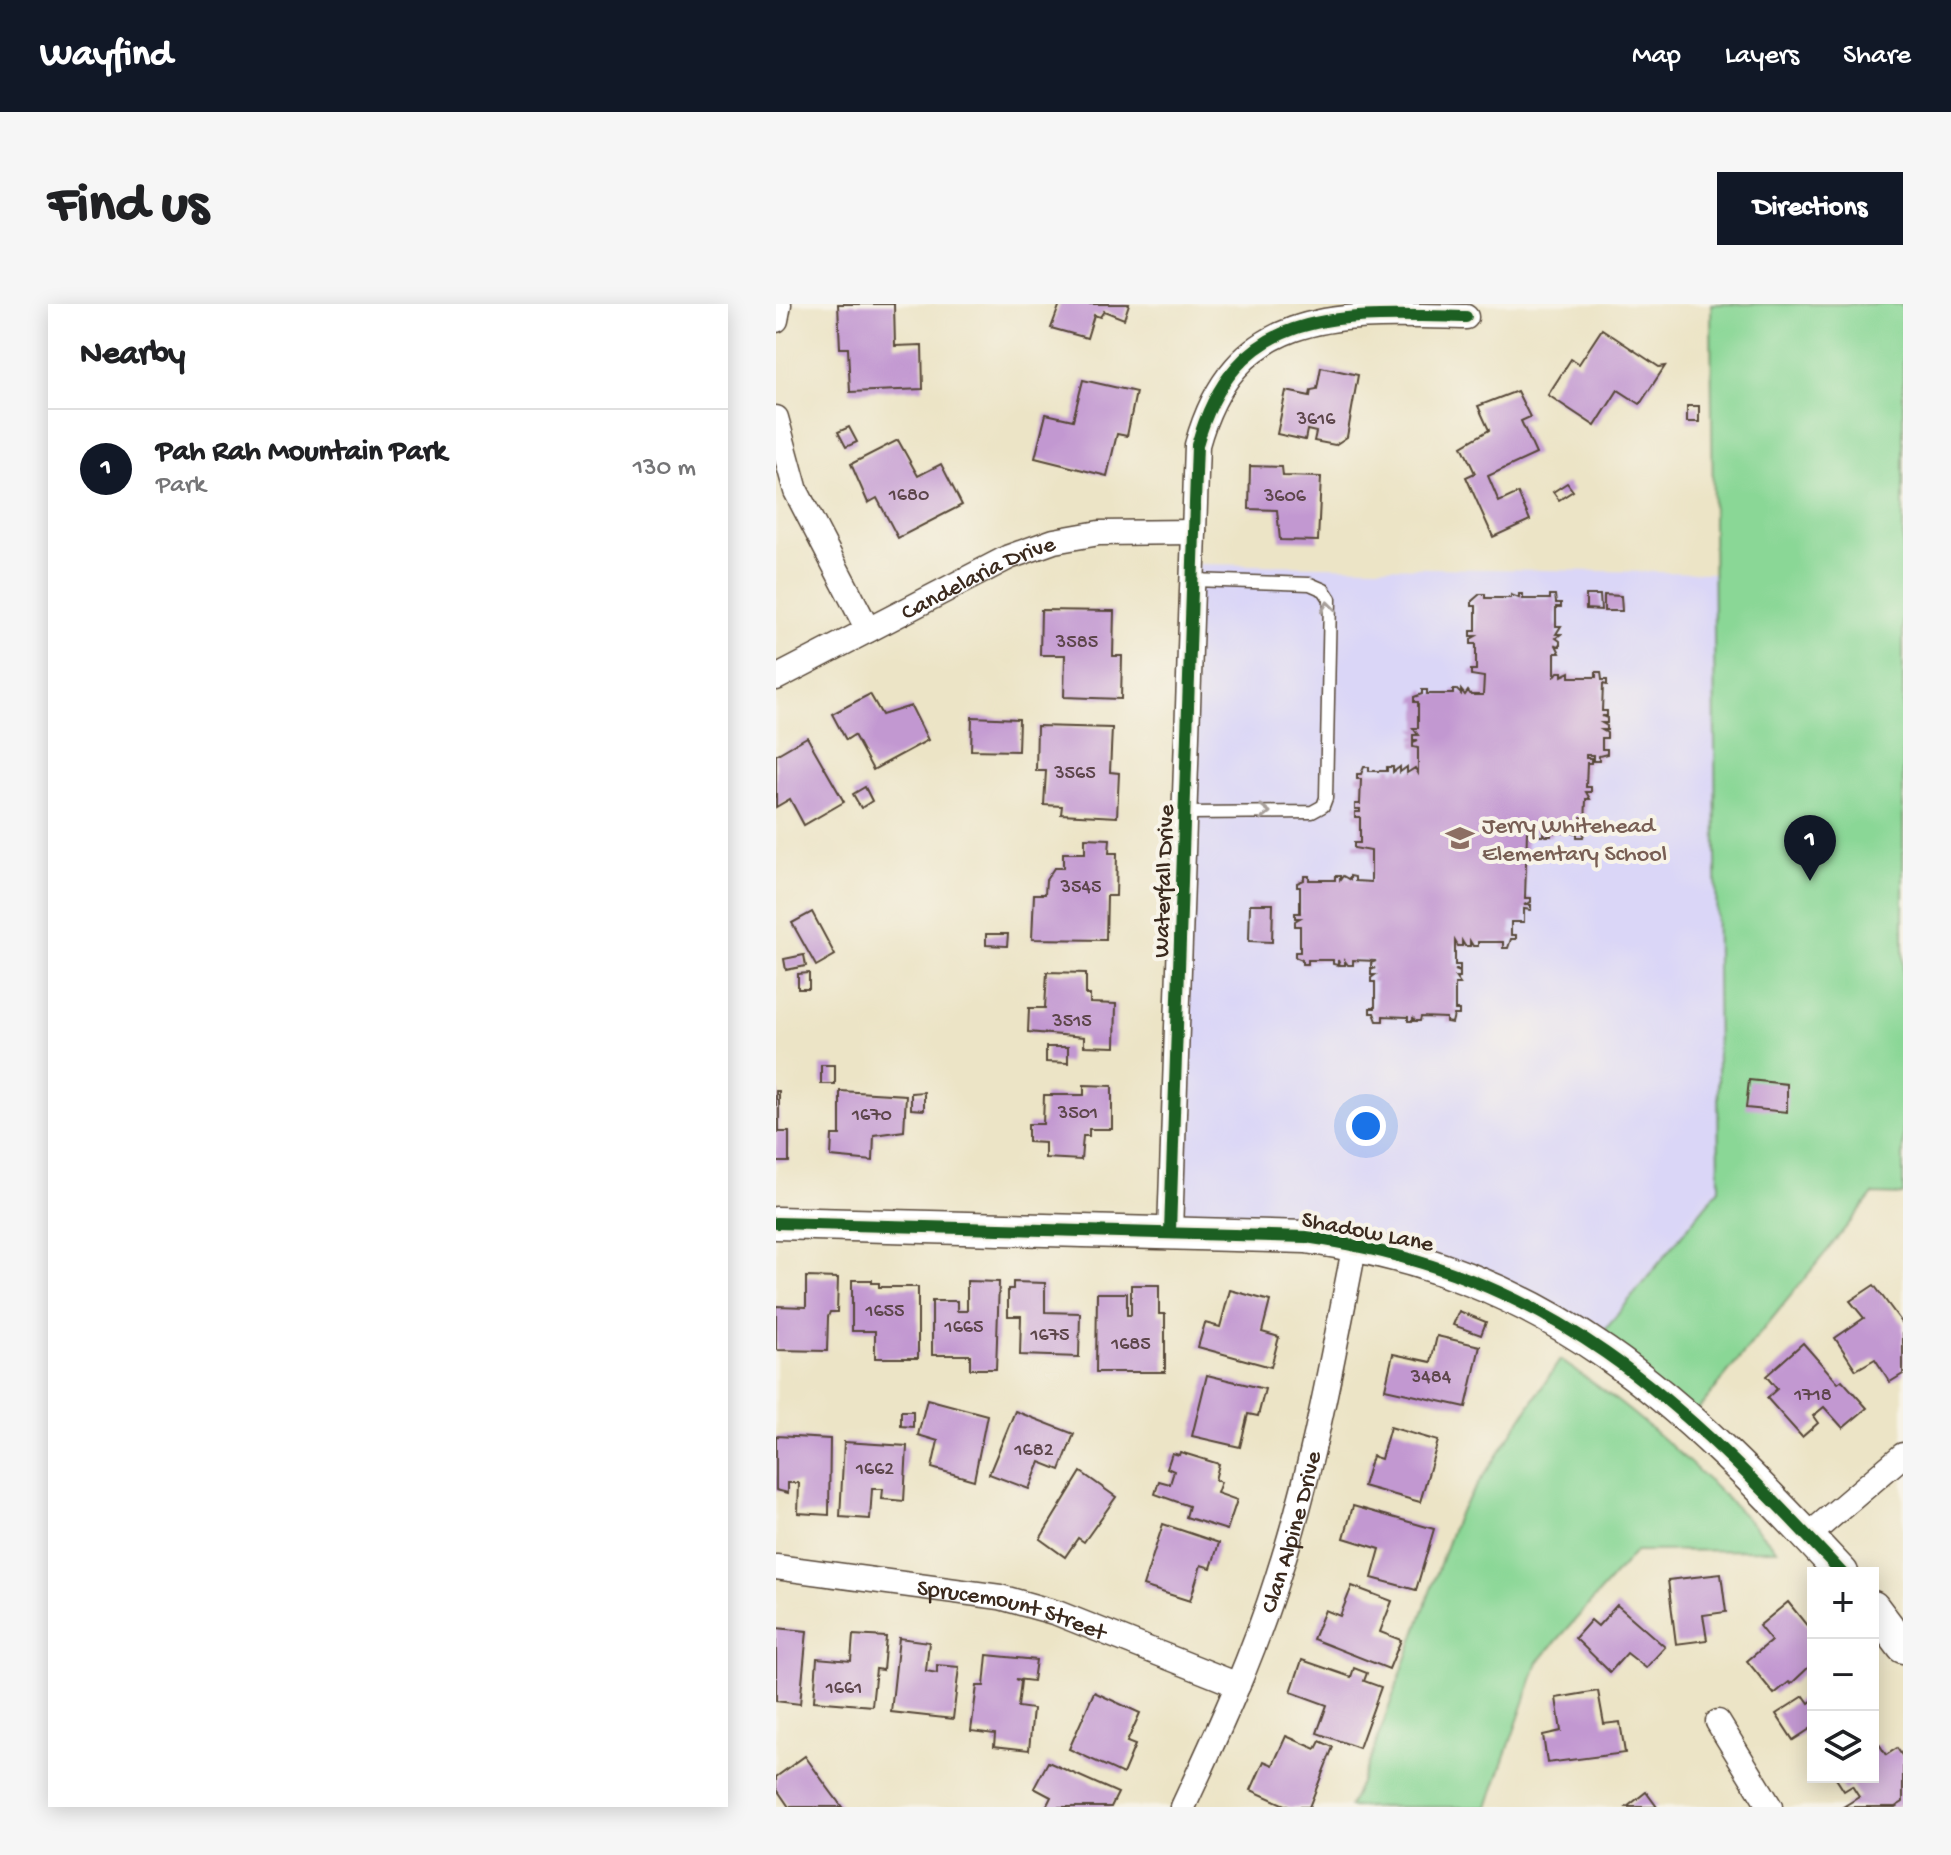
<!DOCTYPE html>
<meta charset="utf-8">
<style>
:root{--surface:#fff;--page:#f6f6f6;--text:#202124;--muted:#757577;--line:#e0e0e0;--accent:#111827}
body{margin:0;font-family:"Gochi Hand",sans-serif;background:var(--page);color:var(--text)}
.controls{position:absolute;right:24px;bottom:24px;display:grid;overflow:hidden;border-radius:0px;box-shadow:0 4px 20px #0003}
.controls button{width:72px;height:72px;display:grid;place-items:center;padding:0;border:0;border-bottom:2px solid var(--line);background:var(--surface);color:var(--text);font:40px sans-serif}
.you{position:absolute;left:590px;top:822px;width:28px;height:28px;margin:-20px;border:6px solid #fff;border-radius:50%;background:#1a73e8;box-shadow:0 0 0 12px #1a73e833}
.badge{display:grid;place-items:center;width:52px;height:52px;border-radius:50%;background:var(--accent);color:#fff;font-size:26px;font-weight:700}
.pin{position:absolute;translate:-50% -66px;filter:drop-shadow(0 2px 4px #0008)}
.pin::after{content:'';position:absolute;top:42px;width:28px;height:24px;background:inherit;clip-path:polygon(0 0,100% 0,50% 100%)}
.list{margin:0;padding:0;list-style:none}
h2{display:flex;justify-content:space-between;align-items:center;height:104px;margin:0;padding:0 32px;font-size:34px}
h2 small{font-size:26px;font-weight:400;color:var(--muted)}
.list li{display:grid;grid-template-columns:52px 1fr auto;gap:24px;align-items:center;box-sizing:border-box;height:120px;padding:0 32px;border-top:2px solid var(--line)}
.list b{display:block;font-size:30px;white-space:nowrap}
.list p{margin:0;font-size:26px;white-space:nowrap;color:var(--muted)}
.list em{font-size:26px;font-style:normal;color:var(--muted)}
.icon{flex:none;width:44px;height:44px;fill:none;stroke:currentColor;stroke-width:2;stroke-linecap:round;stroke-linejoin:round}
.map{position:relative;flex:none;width:1127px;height:1503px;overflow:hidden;border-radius:0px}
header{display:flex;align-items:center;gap:48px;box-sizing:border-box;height:112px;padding:0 40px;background:var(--accent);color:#fff}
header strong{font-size:38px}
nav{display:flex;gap:44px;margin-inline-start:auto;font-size:28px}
.intro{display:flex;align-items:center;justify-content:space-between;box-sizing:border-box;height:192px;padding:0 48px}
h1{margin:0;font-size:56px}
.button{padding:20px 36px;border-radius:0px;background:var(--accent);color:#fff;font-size:28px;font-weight:700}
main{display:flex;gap:48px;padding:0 48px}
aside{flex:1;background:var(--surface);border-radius:0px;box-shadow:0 4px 20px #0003}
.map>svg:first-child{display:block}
</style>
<header>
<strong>Wayfind</strong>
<nav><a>Map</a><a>Layers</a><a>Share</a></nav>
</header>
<div class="intro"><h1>Find us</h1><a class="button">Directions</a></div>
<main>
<aside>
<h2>Nearby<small></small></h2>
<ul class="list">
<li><span class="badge">1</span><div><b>Pah Rah Mountain Park</b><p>Park</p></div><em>130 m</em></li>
</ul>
</aside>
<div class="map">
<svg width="1127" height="1503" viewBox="0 0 1127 1503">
<rect width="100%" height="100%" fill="#f7f3e8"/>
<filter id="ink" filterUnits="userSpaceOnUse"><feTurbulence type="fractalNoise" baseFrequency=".0125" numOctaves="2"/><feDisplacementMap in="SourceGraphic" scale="16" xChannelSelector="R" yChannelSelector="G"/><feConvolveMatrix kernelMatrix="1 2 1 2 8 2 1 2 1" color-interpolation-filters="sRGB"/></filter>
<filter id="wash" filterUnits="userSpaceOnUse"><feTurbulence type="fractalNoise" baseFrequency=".006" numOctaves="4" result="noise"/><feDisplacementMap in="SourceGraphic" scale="32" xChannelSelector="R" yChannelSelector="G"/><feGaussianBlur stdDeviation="1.8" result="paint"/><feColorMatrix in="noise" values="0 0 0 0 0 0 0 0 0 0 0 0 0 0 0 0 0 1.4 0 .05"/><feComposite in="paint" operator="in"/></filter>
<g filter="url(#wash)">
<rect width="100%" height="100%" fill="#ece4c6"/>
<!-- built -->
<path fill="#dad6f7" d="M422 260 937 269 943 885 820 1037 701 970 407 921Z"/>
<!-- green -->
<g fill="#8ad796" stroke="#62805a" stroke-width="2">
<path d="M935 0H1127V891L1097 890 917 1112 820 1037 943 885Z"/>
<path d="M784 1056C865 1109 935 1176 1001 1246L860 1247 762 1358 712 1503H573L595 1454 681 1212Z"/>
</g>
<g id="blocks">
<!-- building -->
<g fill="#c298d1">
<path d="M62 0H118L119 42 146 41 147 85 74 88 72 44H64Z"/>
<path d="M284 0H353L348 15 328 7 324 13 318 11 311 34 275 24Z"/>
<path d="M826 25 883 63 889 62 864 100 842 86 819 122 772 91 795 55 803 60Z"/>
<path d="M545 63 582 71 571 133 559 141 538 137 540 128 531 126 529 136 501 130 510 87 534 92 535 86 541 85Z"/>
<path d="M307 76 360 88 351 132 341 130 331 172 259 154 270 110 297 116Z"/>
<path d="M741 87 754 113 745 117 760 150 712 172 723 198 742 189 754 216 717 233 690 173 699 169 686 142 713 126 702 102Z"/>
<rect x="911" y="102" width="12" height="16"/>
<path d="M73 123 81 138 70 143 62 128Z"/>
<path d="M122 136 142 172 165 160 186 201 122 234 101 194 92 199 75 160Z"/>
<path d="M474 162 506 163 507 172 545 173 542 237 504 236 501 206 473 205Z"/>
<path d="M791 179 797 187 783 196 777 188Z"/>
<path d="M704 290H709V294H735V291L743 294V290H747V295H774V291H779L780 299H785V303H780V322H785L780 330H785L780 334 784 337V342L780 341 784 349H779V372L782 368H786V372L794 368V373H820V368H825L826 376H831V381L827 380 826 407H831V412H826L831 414V419H826L831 422V426H826L831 429V434H826V445H831V450L823 452V457H817V451H810V454H815V459H811L810 483H815V488H810L814 495H810L809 522H814V526L809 525 807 533H801V529L775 528V532H770L767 528V532H762V528L751 527 749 594H755V598L748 601H755V606L748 605V618H735V631H740V635H735L732 644H727V638H702V642H697L694 637V642H689L686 637V642H682L679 637V661H684V666H679L684 668V673H679L684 680H679V706H683V711H678L676 719 670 718V714L645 713 644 717H639L637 713V717H632V713L607 712V717H601L598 709H594V704H599V678H595V674L599 671H595V666L599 664H595V659L600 657 577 656V661H572L569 657V661H564L562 656V661L557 660V656H532V660H526V656L519 653V648H524V622H519V617L524 614H519V609H524V583H521V579L528 576V572H533V576H559V572H564V576L567 572 574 576V572L579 573V577L595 578V547L578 544V539H584V513H579V508H584V505H579V500H584L585 475H581V470H585L588 463H593V467H611V463H617V468L624 463V468L631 463V469L639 464 642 469V444L637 443V438L642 436H637V431H642L637 424H642V398H638V393L646 390V386H651V390H677V386H681L685 390V386L689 391 692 387 695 391H707L708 373 695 371V366H700V340H695V335L700 332H695V327H700V302H696V297Z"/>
<path d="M810 291H824L825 306 810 305Z"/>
<path d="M828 291 845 292 846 307H828Z"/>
<path d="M265 306 338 307 337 352H346L345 395 288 393 289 351H264Z"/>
<path d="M94 390 106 411 135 402 152 436 97 466 78 431 70 436 56 410Z"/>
<path d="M196 413 243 415 242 447 195 446Z"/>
<path d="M261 422 336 424 334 468 343 469 341 513 285 510 286 502 268 501 270 467H260Z"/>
<path d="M31 433 68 498 28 521 14 495 0 503V451Z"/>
<path d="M89 483 96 497 85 504 77 490Z"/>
<path d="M309 534 334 535 333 549H341L340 592H331L330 636 256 635 258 590H269L270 576 278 564H287V549H309Z"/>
<path d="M474 600H497L496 638 473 637Z"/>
<path d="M36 608 59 651 40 662 16 619Z"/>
<path d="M210 630H232L231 642 210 641Z"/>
<path d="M28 651 30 662 10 666 8 655Z"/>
<path d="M271 668 310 669V691H314V699L340 700 339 743 308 742V733L252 728 253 704H269Z"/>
<path d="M33 669V685H22V670Z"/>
<path d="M270 743H292V759L270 758Z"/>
<rect x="45" y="761" width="14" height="19"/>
<path d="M973 776 1011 780V808L970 804Z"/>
<path d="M308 781 336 782V825H313V832H307L305 856 269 854V839L252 838V820H267L268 791H308Z"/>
<path d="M0 787H3V828H13V858H0Z"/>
<path d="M64 787 130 791 128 827 98 831 97 857 55 853 56 831H64Z"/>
<path d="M148 788V806L135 805V789Z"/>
<path d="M30 973 62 974 61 1008H54L52 1013 51 1047 0 1046V1002L30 1003Z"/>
<path d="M76 976H96V979H103V983H142V1054H99V1027H76Z"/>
<path d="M191 977 223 978 220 1065H194V1051H156V997H181V1007H191Z"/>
<path d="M237 978 269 979V1008L304 1009 303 1053 244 1051 245 1012H232V985H237Z"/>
<path d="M355 981H383V1010H389V1068H320L321 989H351V1011H355Z"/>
<path d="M1098 981 1127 1020V1070L1114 1078 1099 1055 1080 1066 1059 1034 1088 1014 1074 997Z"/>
<path d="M454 986 494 997 486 1028 503 1033 495 1063 422 1043 429 1019 444 1023Z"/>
<path d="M683 1007 710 1018 705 1031 677 1021Z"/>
<path d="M661 1032 704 1042 690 1103 609 1085 617 1050 655 1058Z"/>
<path d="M1027 1039 1062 1079 1066 1076 1091 1104 1067 1124 1048 1103 1037 1112 1042 1119 1026 1133 991 1094 1001 1085 990 1072Z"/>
<path d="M431 1071 489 1085 482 1112 472 1110 464 1143 416 1132Z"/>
<path d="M151 1095 211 1111 198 1176 156 1164 162 1137 142 1131Z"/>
<path d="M125 1107H137V1123L125 1122Z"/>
<path d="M239 1107 298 1130 284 1166 264 1158 253 1185 213 1170Z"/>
<path d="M614 1123 662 1137 644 1198 587 1182 596 1152 605 1155Z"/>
<path d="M0 1132 54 1135 53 1211 22 1209 23 1179H12V1189L0 1186Z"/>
<path d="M68 1138 131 1142 128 1197 106 1195 107 1185H96L94 1215 64 1213Z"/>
<path d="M404 1148 443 1160 439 1176 445 1178 441 1189 461 1196 451 1226 410 1213 413 1202 379 1190 383 1177 394 1180 398 1167 391 1164 396 1149 403 1151Z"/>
<path d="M305 1168 340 1193 308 1238 302 1234 289 1253 264 1235Z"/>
<path d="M577 1202 658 1225 640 1286 596 1274 604 1245 568 1234Z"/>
<path d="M387 1220 443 1239 435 1264 425 1261 414 1297 367 1282Z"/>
<path d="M945 1270 950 1308 927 1311 931 1336 900 1340 892 1276Z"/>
<path d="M576 1282 616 1297 604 1328 625 1336 613 1365 537 1335 549 1306 564 1312Z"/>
<path d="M1012 1298 1037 1329V1359L1015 1380 1013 1378 998 1390 971 1357 995 1337 983 1322Z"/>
<path d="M841 1301 889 1343 870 1364 851 1349 834 1368 799 1334 815 1316 822 1322Z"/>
<path d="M0 1324 31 1327 24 1400 0 1397Z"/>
<path d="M77 1331 110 1333 107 1366 100 1365 96 1402 38 1397 41 1354 75 1357Z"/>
<path d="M123 1334 153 1338 150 1367 161 1369V1361L183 1363 177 1415 115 1408Z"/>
<path d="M211 1351 260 1356 257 1377 240 1375 245 1377 242 1403 257 1405 253 1446 218 1442 219 1430 195 1427 201 1382H208Z"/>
<path d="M526 1356 575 1373 578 1364 591 1369 588 1377 605 1383 583 1444 541 1429 551 1401 515 1388Z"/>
<path d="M822 1387 828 1420 844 1418 849 1449 771 1459 767 1431 785 1427 780 1394Z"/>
<path d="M318 1388 364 1409 351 1438 359 1441 347 1470 293 1445Z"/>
<path d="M1028 1392 1033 1399 1037 1396V1423L1017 1436 1000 1410Z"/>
<path d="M510 1432 540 1445 544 1437 557 1443 533 1503H513L475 1486 488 1457 497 1461Z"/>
<path d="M1103 1440 1110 1451 1121 1444 1127 1453V1498L1119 1503H1067L1083 1493 1076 1482 1068 1487 1059 1473H1097V1443Z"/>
<path d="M29 1452 49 1480 66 1503H13L0 1484V1473Z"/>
<path d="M272 1458 342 1489 335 1503H270L275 1493 258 1484Z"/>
<path d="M870 1488 881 1503H851Z"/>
</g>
</g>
</g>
<g filter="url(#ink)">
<use href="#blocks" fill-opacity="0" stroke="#564637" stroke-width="2"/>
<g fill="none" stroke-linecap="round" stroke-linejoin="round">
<defs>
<path id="lane" d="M411 509 536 508 547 502 550 494 554 295 548 286 534 280 417 276"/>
<g id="street">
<path d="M0 16 3 0"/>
<path d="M0 114 20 187 92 326"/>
<path id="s1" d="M0 374 233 253 278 237 323 229 418 228"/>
<path d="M394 927 421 141C460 0 566 10 690 13"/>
<path d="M1032 1232 1127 1151"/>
<path id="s2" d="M0 1263 224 1293 281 1309 462 1381"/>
<path d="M942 1418 994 1503"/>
<path id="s3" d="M407 1503C442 1428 477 1352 502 1272 537 1165 557 1051 579 940"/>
</g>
<g id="secondary">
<path d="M0 919 530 933C777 969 903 1094 1066 1269"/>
<path d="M1097 1303 1127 1343"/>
</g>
</defs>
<!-- lane casing -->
<use href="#lane" stroke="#564637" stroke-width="15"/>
<!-- street casing -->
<use href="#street" stroke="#564637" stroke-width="27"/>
<!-- secondary casing -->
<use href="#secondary" stroke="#564637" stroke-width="35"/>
<!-- lane -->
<use href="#lane" stroke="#fff" stroke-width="12"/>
<!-- street -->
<use href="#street" stroke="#fff" stroke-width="24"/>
<!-- secondary -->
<use href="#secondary" stroke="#fff" stroke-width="32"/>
<defs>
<g id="cycleway">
<path d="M0 919 530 933C777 969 903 1094 1066 1269"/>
<path d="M394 927 421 141C460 0 566 10 690 13"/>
</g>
</defs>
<!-- cycleway casing -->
<use href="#cycleway" stroke="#f7f3e8" stroke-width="17"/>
<!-- cycleway -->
<use href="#cycleway" stroke="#1b5e20" stroke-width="12"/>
</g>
<!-- one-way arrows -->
<defs><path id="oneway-chevron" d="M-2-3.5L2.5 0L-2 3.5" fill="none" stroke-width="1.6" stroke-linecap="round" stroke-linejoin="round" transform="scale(2)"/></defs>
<g stroke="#a79f9a">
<use href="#oneway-chevron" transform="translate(552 303) rotate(-97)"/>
<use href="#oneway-chevron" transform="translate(489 508)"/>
</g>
</g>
<!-- icons -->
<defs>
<symbol id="school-bare" viewBox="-9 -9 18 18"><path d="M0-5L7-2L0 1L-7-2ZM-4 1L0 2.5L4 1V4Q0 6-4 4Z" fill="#8d6e63" stroke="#f7f3e8" stroke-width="2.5" paint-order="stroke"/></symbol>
</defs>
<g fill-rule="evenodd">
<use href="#school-bare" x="664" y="514" width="40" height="40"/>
</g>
<g text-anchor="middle" stroke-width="8" stroke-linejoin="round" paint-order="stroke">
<!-- number labels -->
<g font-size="20" fill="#5d464b">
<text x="540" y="120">3616</text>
<text x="133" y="196">1680</text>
<text x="509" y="197">3606</text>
<text x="301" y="343">3585</text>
<text x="299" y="474">3565</text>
<text x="305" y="588">3545</text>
<text x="296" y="722">3515</text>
<text x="302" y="814">3501</text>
<text x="96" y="816">1670</text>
<text x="109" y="1012">1655</text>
<text x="188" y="1028">1665</text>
<text x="274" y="1036">1675</text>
<text x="355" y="1045">1685</text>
<text x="655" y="1078">3484</text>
<text x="1037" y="1096">1718</text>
<text x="258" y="1151">1682</text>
<text x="99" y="1170">1662</text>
<text x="68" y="1389">1661</text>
</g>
<!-- street labels -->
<g font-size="24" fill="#3b2a1e" stroke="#f7f3e8">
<text dy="8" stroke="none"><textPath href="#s1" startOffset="226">Candelaria Drive</textPath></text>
<text transform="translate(386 577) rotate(-88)" y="8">Waterfall Drive</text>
<text transform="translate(592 926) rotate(11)" y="8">Shadow Lane</text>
<text dy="8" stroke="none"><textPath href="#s3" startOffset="296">Clan Alpine Drive</textPath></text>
<text dy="8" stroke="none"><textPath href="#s2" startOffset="240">Sprucemount Street</textPath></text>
</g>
<!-- education labels -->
<g font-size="24" fill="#785e54" stroke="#f7f3e8" text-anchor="start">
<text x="706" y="528">Jerry Whitehead<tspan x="706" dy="28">Elementary School</tspan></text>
</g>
</g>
</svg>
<div class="controls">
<button>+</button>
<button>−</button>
<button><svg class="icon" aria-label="layers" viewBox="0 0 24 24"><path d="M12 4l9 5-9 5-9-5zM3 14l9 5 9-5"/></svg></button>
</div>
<div class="you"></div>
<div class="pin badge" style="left:1034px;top:577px">1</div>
</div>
</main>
